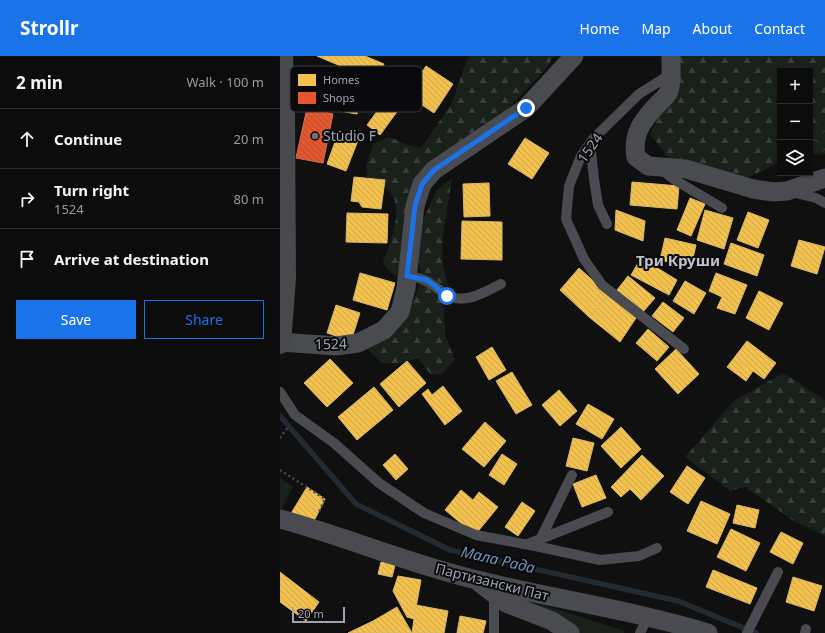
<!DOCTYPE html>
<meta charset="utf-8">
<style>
:root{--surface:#0c0c0c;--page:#151515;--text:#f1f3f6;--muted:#9a9b9d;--line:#2c2c2d;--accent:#1a73e8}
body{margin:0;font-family:"Noto Sans",sans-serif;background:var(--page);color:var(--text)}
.controls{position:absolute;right:12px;top:12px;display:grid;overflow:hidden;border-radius:0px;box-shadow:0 1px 3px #0004}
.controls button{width:36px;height:36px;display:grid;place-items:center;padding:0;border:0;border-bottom:1px solid var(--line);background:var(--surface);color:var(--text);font:20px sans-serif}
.scale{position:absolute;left:12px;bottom:10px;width:53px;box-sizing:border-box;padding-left:4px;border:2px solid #9fa4b3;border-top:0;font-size:11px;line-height:14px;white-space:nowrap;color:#9fa4b3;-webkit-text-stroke:3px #0a0a0c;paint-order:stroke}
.stop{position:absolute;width:12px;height:12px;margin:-9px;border:3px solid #1a73e8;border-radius:50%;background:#fff}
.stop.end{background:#1a73e8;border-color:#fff;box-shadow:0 1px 4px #0008}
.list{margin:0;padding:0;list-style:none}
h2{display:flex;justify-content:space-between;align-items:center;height:52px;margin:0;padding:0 16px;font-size:17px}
h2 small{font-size:13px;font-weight:400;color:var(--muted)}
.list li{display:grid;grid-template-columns:26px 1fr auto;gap:12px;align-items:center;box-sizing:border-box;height:60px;padding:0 16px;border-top:1px solid var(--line)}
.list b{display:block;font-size:15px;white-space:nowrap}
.list p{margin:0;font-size:13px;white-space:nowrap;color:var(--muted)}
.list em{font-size:13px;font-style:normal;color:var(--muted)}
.actions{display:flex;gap:8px;padding:12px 16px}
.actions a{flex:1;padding:9px 0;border:1px solid var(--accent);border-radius:0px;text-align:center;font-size:14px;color:var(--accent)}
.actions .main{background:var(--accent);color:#fff}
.icon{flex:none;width:22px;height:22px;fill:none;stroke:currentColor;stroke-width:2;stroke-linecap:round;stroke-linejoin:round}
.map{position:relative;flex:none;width:545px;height:577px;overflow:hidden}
header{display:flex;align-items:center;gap:24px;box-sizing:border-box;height:56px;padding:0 20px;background:var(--accent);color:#fff}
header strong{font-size:19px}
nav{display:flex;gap:22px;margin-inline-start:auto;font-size:14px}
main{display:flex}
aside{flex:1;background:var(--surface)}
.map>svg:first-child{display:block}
</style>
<header>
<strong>Strollr</strong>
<nav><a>Home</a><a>Map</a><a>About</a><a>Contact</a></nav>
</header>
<main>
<aside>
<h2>2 min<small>Walk · 100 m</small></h2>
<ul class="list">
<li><svg class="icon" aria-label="ahead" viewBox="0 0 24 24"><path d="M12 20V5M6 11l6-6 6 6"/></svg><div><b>Continue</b></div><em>20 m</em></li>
<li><svg class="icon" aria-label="right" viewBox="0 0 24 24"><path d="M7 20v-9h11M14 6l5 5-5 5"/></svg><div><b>Turn right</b><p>1524</p></div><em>80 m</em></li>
<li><svg class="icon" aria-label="arrive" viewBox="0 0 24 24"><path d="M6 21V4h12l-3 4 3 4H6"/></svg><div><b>Arrive at destination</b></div></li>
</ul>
<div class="actions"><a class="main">Save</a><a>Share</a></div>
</aside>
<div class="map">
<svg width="545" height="577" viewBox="0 0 545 577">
<defs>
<pattern id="forest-firs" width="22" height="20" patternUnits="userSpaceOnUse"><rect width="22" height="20" fill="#1a211b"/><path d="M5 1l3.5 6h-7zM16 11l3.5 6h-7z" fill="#383e3a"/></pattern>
<pattern id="park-crowns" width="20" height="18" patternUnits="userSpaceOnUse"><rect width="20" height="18" fill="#1a211b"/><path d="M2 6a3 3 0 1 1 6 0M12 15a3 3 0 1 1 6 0" fill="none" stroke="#383e3a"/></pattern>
<pattern id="homes-back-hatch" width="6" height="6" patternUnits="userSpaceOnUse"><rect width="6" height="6" fill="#f2c14e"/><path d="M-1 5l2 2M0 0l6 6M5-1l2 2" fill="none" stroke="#cba449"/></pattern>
<pattern id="shops-back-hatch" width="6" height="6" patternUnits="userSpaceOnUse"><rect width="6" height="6" fill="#e4572e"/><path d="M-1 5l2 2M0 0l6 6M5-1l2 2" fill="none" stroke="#b74e30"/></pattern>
</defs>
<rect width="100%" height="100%" fill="#101010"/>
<!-- green -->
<g fill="#1a211b">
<path d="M0 422 13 431 0 456Z"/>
<path d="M220 538 276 553 345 575 344 577H290Z"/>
</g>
<!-- forest -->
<g fill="url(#forest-firs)">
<path d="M190 0H274L264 15 218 63 152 110 120 216 116 220 107 213 103 206C110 187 126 150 108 134 104 129 94 127 88 125L86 111 93 88 109 81 128 89 141 92 172 47 186 6Z"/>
<path d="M398 0H545V67L530 68V15H500V106L463 124 390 104 370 78 397 25Z"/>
<path d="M172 122 163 180 162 205 168 231 141 217 137 197 142 167 156 135Z"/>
<path d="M141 225 156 235 164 253 165 278 175 304 162 318 151 319 138 302 119 307H102L88 294C100 284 115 274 124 262 132 251 136 238 141 225Z"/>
<path d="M504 317 545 344V480L514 465 465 431 450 435 405 401 455 344Z"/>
</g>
<!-- park -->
<path fill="url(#park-crowns)" d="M545 67V98L530 99V68Z"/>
<!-- homes -->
<g fill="url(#homes-back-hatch)" stroke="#d9b86c">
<path d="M37 0H85L104 8 98 22 109 27 104 37 67 21 70 14Z"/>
<path d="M146 10 173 28 154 57 127 39Z"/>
<path d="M44 30 80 35 77 58 41 52Z"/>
<path d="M106 43 119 53 100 79 87 69Z"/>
<path d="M59 75 79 82 66 115 47 108Z"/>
<path d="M245 82 269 97 252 123 228 108Z"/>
<path d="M74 121 105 124 101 153 82 151 79 146 71 145Z"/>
<path d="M352 126 399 130 397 153 350 149Z"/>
<path d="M209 127 210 160 184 161 183 128Z"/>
<path d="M410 142 425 148 411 180 397 174Z"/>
<path d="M336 154 365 165 363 185 335 174Z"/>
<path d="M425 154 453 162 444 193 417 184Z"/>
<path d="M468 156 489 164 478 192 457 184Z"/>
<path d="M67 157 108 158 107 187 66 186Z"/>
<path d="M182 165 222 166V204L181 203Z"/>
<path d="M385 182 416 189 411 211 380 204Z"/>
<path d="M519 184 545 191 537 218 511 210Z"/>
<path d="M451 187 484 199 477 220 444 208Z"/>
<path d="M361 202 397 224 389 239 351 219Z"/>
<path d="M299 212 329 239 309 261 280 234Z"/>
<path d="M80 217 115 227 107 254 73 244Z"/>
<path d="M436 217 467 229 455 258 437 252 442 241 429 235Z"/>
<path d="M348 220 375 242 363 256 337 234Z"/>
<path d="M405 225 426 237 414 258 393 245Z"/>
<path d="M479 235 503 247 489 274 466 262Z"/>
<path d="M329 239 356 262 340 286 309 261Z"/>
<path d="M383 246 404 262 393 276 372 260Z"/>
<path d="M56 249 80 257 71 285 47 277Z"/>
<path d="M368 273 389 291 377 305 356 287Z"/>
<path d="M467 285 496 307 484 323 473 315 466 325 447 311Z"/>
<path d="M212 291 226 314 209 324 196 301Z"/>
<path d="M396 293 419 318 398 338 375 313Z"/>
<path d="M50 303 73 327 47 351 24 327Z"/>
<path d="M127 305 146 327 119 351 100 328Z"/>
<path d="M232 316 252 349 236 358 216 325Z"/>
<path d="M163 330 182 355 165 369 142 338 148 333 152 339Z"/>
<path d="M94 331 113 354 77 384 58 361Z"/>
<path d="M279 334 297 355 280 370 262 349Z"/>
<path d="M308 348 334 363 322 383 296 368Z"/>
<path d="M205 366 226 385 204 411 182 393Z"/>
<path d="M341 371 361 393 341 412 321 390Z"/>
<path d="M293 382 314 387 307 415 286 410Z"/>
<path d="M115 398 128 413 116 424 103 409Z"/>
<path d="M222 398 237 408 224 429 209 419Z"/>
<path d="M362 399 384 420 361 444 350 433 341 441 331 431Z"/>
<path d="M407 410 425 422 408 448 390 436Z"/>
<path d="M316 419 326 442 302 451 293 428Z"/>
<path d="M27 431 45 443 31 471 7 464Z"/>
<path d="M181 434 193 444 199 436 218 451 195 479 165 454Z"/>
<path d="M421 445 450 458 437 488 407 475Z"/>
<path d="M242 446 255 455 238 480 225 471Z"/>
<path d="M457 449 479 454 475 472 453 467Z"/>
<path d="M451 473 480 487 466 515 437 501Z"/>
<path d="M501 476 523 487 513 508 490 496Z"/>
<path d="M101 506 115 509 112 521 98 518Z"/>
<path d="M433 514 477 532 470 548 426 531Z"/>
<path d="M0 516 39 546 26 565 0 546Z"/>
<path d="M118 520 141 524 134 563 127 561 113 535Z"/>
<path d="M513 521 542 530 534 555 506 546Z"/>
<path d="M136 549 168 555 164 577H132Z"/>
<path d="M117 551 132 577H99L93 565Z"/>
<path d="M180 560 206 565 203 577H177Z"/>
<path d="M93 565 99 577H68Z"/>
</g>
<!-- shops -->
<path fill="url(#shops-back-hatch)" stroke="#cf6e56" d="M27 52 53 58 43 107 16 102Z"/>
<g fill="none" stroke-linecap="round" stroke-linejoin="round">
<!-- stream -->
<path stroke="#232a32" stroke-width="5.5" d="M0 360 76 448 170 494 398 545 476 577"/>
<!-- path -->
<g stroke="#45464b" stroke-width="2.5" stroke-dasharray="2 3" stroke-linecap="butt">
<path d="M0 382 8 371"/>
<path d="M0 414 45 443 39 456"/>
</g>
<!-- service -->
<g stroke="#4a4b50" stroke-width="10">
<path d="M391 18 359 38 314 82 301 100 289 130 286 163 304 203 322 229 404 293"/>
<path d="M310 87 314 123 318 149 327 168"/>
<path d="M382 114 395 124 442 152"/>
<path d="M512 136 536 142 545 147"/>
<path d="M127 220C147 222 150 228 166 238 183 250 205 236 221 228"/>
<path d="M0 336 15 359 54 387 99 427 144 457 196 479 260 491 320 504 359 500 377 492"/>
<path d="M260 484 292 419"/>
<path d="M248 488 328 456"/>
<path d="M214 577V539"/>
<path d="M360 577 368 561"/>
<path d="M467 577 498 516"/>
<path d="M525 577 526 573"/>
</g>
<!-- minor -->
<g stroke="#4a4b50" stroke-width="19">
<path d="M391 0C391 9 392 30 388 37 386 41 380 46 377 49 362 65 352 78 356 101L368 110 406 113 473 133 494 136 507 135 545 122"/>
<path d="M0 286 56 290 78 287 104 274 120 256 126 232 135 150 142 128 154 114 246 52 294 0"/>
<path d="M0 463C66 481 130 508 197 524 274 543 352 554 428 577"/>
<path d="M200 527 226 547 272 565 290 577"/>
</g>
<!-- secondary -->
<path stroke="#48494d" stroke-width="22" d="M0 287 5 222 4 55 2 0"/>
</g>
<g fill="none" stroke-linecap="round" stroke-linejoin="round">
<!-- route -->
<path stroke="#1a73e8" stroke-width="5" d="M167 240 147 224 127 220 135 150 142 128 154 114 246 52"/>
</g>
<!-- markers -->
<circle fill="#6d707a" stroke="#0a0a0c" stroke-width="1.5" cx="35" cy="80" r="4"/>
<g text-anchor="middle" stroke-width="4" stroke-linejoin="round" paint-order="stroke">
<!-- poi labels -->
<g font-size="14" fill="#9fa4b3" stroke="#0a0a0c" text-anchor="start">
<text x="43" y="85">Studio F</text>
</g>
<!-- street labels -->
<g font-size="14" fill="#9fa4b3" stroke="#0a0a0c">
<text transform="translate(310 92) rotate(-55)" y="5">1524</text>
<text transform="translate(51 288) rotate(-1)" y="5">1524</text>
<text transform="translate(212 526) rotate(14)" y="5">Партизански Пат</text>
</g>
<!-- neighbourhood labels -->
<g font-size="15" font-weight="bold" fill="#c1c4ce" stroke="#0a0a0c">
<text x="398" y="210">Три Круши</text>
</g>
<!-- water labels -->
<g font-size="15" font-style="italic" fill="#7391b1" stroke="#0a0a0c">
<text transform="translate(218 504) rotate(13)" y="5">Мала Рада</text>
</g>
</g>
<!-- legend -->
<rect x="10" y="10" width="132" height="46" rx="6" fill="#0a0a0c" stroke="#37383e" stroke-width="1"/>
<rect x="18" y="18" width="18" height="12" fill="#f2c14e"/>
<rect x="18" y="36" width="18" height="12" fill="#e4572e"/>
<g font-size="11" fill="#9fa4b3">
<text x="43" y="28">Homes</text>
<text x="43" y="46">Shops</text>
</g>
</svg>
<div class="controls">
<button>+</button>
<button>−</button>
<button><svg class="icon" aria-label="layers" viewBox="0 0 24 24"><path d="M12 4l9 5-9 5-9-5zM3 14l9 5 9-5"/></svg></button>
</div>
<div class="scale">20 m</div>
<div class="stop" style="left:167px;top:240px"></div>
<div class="stop end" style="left:246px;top:52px"></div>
</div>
</main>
